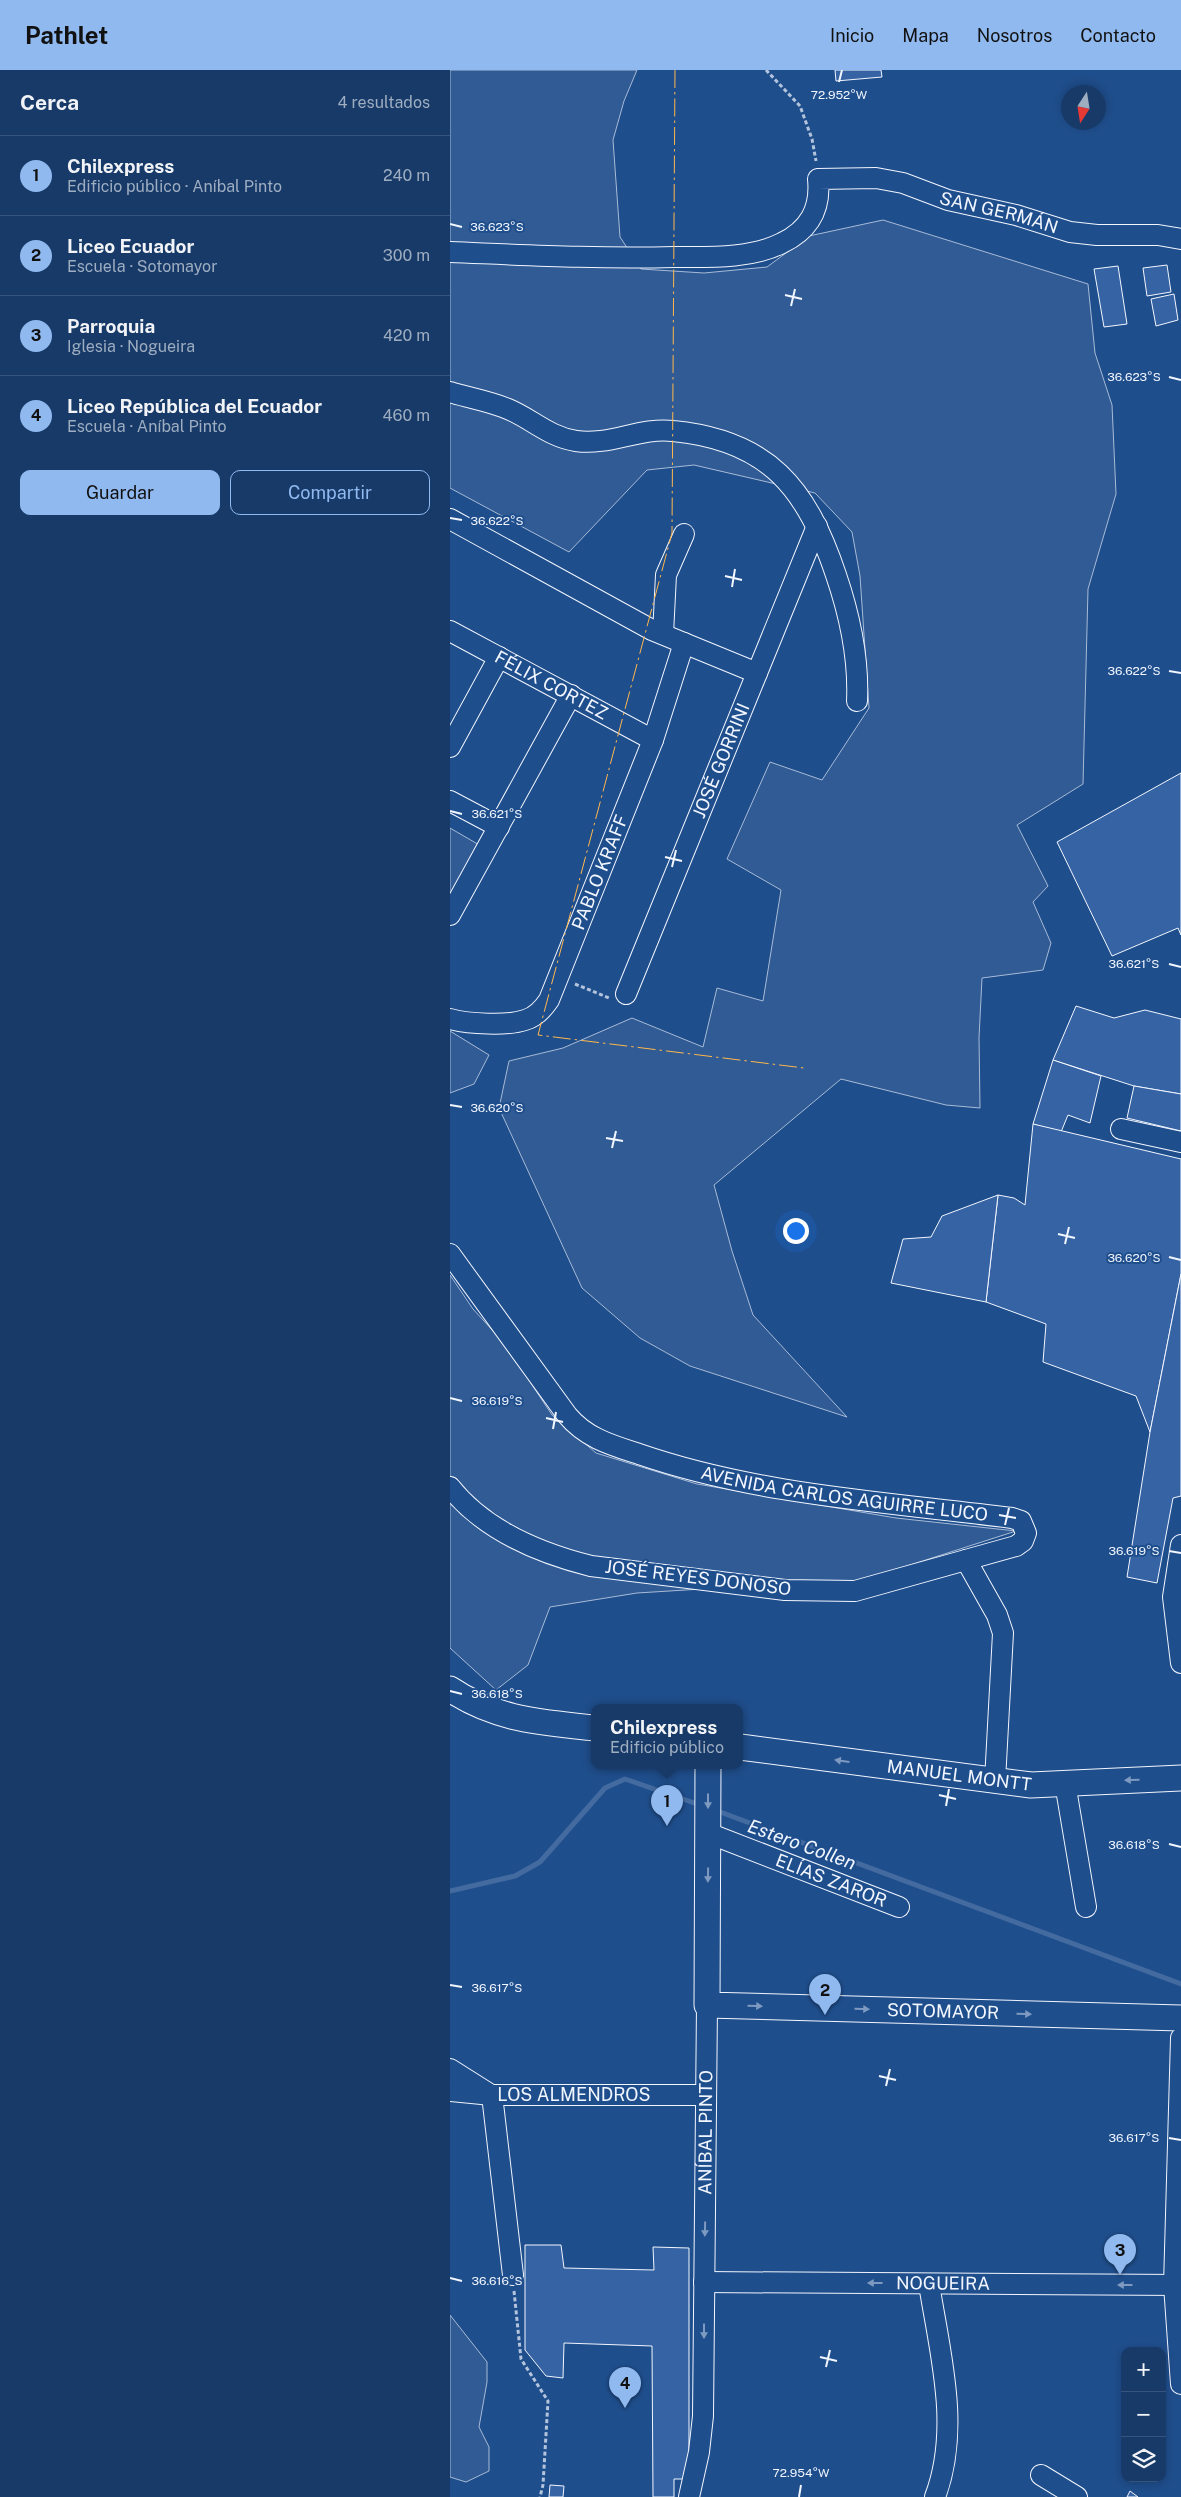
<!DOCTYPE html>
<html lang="es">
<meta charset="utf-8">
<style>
:root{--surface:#173a69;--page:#20416f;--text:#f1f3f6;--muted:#9eadc0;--line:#36547d;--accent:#90b9f0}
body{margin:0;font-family:"Public Sans",sans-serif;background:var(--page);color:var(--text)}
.controls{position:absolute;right:15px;bottom:15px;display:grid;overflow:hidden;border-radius:10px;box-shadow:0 2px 8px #0003}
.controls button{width:45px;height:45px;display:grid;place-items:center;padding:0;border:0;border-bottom:1px solid var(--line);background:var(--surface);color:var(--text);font:25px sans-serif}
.compass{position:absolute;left:611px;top:15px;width:45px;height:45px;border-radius:50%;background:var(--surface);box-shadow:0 2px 8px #0003;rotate:192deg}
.you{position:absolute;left:345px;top:1160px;width:18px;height:18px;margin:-12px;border:4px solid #fff;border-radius:50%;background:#1a73e8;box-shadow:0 0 0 8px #1a73e833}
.badge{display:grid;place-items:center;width:32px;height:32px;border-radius:50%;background:var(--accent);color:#111;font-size:16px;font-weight:700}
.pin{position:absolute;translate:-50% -41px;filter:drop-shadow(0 1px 2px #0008)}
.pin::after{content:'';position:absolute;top:26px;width:18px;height:15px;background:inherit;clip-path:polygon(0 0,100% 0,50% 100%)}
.popup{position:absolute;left:141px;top:1634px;width:152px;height:65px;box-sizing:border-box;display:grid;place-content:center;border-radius:10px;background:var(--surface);filter:drop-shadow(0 1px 4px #0005);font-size:16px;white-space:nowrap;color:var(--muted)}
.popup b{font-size:19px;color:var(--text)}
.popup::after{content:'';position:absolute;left:50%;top:100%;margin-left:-10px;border:10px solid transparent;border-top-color:var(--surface)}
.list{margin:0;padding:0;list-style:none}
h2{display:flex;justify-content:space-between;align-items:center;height:65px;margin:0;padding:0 20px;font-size:21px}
h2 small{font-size:16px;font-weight:400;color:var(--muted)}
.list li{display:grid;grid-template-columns:32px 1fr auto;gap:15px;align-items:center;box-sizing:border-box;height:80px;padding:0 20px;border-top:1px solid var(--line)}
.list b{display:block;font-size:19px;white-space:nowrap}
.list p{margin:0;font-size:16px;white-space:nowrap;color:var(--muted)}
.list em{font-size:16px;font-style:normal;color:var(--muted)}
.actions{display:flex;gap:10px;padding:15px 20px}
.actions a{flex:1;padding:11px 0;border:1px solid var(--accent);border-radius:10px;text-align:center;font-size:18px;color:var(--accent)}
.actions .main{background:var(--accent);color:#111}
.icon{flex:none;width:28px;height:28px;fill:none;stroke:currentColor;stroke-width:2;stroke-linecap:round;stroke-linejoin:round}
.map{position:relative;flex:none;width:731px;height:2427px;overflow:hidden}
header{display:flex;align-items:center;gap:30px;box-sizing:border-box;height:70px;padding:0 25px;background:var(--accent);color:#111}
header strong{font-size:24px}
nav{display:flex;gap:28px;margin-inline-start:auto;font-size:18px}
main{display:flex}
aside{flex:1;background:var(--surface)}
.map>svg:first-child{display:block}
</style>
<header>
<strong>Pathlet</strong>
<nav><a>Inicio</a><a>Mapa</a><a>Nosotros</a><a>Contacto</a></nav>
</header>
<main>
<aside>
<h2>Cerca<small>4 resultados</small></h2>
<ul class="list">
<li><span class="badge">1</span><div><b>Chilexpress</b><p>Edificio público · Aníbal Pinto</p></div><em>240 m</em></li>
<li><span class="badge">2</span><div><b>Liceo Ecuador</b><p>Escuela · Sotomayor</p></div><em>300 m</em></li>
<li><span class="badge">3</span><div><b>Parroquia</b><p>Iglesia · Nogueira</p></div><em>420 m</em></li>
<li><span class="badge">4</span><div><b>Liceo República del Ecuador</b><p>Escuela · Aníbal Pinto</p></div><em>460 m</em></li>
</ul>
<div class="actions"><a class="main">Guardar</a><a>Compartir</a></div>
</aside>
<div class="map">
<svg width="731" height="2427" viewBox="0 0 731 2427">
<rect width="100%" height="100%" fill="#1f4e8c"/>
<!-- built -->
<g fill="#305b95" stroke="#a8bbd7">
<path d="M0 0H187L174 31 163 70 170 167 191 199 254 203 317 197 359 166 433 150 638 214 645 283 662 335 666 424 638 519 633 714 567 755 598 816 583 832 601 873 593 900 532 908 529 968 530 1038 496 1035 391 1009 264 1115 282 1181 303 1245 397 1347 240 1296 190 1268 132 1218 49 1038 59 991 113 978 182 948 253 977 267 918 313 931 331 820 277 789 320 692 372 710 419 638 410 506 402 462 365 423 244 395 197 400 119 482 0 418Z"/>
<path d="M0 758 31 776 0 830Z"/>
<path d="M0 961 39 985 24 1014 0 1023Z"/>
<path d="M0 1205 23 1239 55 1274 102 1345 146 1383 247 1414 446 1448 566 1461 373 1523 268 1518 187 1523 100 1537 78 1595 46 1620 0 1578Z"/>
<path d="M0 2245 37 2292V2312L29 2357 39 2377V2401L16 2412 0 2407Z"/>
</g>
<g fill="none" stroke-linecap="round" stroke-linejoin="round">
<!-- stream -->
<g stroke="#446ba0" stroke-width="5">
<path d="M265 1740 731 1914"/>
<path d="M0 1821 65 1806 90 1792 155 1718 175 1709 250 1735"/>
</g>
</g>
<!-- building -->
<g fill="#3563a3" stroke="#f2f6ff">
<path d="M385 0H431L432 7 386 11Z"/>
<path d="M717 195 721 222 697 226 693 198Z"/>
<path d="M668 196 677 254 654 257 644 199Z"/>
<path d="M724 224 728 250 706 256 701 229Z"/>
<path d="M731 703V865L728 858 662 886 607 772Z"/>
<path d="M626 936 664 948 695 940 731 949V1024L684 1016 603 990Z"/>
<path d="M603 990 651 1006 640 1053 618 1045 611 1062 583 1054Z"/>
<path d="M684 1016 731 1024V1061L677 1048Z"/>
<path d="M583 1054 731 1089V1204L700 1362 686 1326 593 1292 596 1254 536 1232 548 1125 564 1128 575 1135Z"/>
<path d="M548 1125 536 1232 441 1213 453 1169 481 1167 492 1146Z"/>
<path d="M731 1204V1426L723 1428 707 1513 677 1507 700 1362Z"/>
<path d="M75 2175H111L114 2198 204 2200 203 2177 239 2178V2409H224V2427H203L202 2276 114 2273 113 2308 96 2306 75 2280Z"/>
<path d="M100 2415 114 2416 113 2427H99Z"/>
<path d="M680 2421 688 2427H677Z"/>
</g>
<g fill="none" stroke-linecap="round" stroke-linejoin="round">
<defs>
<g id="minor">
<path id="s1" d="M0 182C75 185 149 189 224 187 258 187 301 189 332 173 359 160 371 139 368 109L426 108 453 113 498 130 566 145 620 162 647 165H708L731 169"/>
<path d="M0 322C19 328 39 331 58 339 82 349 99 367 126 371 159 376 190 357 223 361 318 370 357 418 386 505 400 546 409 587 407 631"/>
<path d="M0 449 202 560 307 603"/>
<path id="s2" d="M0 561 203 670"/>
<path d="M213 564 216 505 234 464"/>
<path d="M0 677 49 587"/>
<path d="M0 731 49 757"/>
<path d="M0 845 121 625"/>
<path id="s3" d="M176 924 367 456"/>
<path id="s4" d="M0 949C18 954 58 956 75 950 86 947 93 939 99 930L203 670 234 573"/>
<path d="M671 1059 731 1072"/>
<path id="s5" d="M0 1184 117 1345C136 1368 161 1375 189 1384 308 1425 437 1432 562 1448L571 1451 576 1463 573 1471 566 1476 405 1521 335 1520 141 1496C89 1483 34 1460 0 1417"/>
<path d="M731 1475 723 1527 731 1593"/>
<path d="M516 1490 547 1545 553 1563 545 1711"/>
<path d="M615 1713 636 1837"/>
<path id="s6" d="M258 1763 449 1837"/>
<path d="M731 1968 724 2215 731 2314"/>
<path d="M0 1999 38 2023"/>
<path id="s7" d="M0 2021 42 2025H256"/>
<path d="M42 2025 63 2205"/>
<path id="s8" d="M254 2212 731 2215"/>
<path d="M479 2214C490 2284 511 2358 485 2427"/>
<path d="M591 2405 627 2427"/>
<path id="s9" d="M239 2427 249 2382 253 2346 257 1935"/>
</g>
<g id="major">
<path d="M0 1619C46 1650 91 1652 144 1658"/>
<path id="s10" d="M290 1677 581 1715 731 1708"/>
<path id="s11" d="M258 1695 257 1935 731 1948"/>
</g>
</defs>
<!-- minor casing -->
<use href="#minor" stroke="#f2f6ff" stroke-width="22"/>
<!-- major casing -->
<use href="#major" stroke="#f2f6ff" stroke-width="27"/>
<!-- path -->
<g stroke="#b3c4dc" stroke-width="3" stroke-dasharray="4 2.5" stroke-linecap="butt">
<path d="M316 0 350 36 362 69 366 91"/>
<path d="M125 914 159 928"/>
<path d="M64 2221 71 2289 98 2331 93 2415 90 2427"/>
</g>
<!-- minor -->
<use href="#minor" stroke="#1f4e8c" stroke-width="20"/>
<!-- major -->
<use href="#major" stroke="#1f4e8c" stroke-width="25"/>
<!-- power -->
<path stroke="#ffb74d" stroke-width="1" stroke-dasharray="18 4 2.5 4" stroke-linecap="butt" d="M225 0 222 463 88 965 354 998"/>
</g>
<!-- one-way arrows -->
<defs><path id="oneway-solid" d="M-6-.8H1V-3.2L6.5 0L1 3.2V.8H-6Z" transform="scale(1.25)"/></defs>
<g fill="#7e9ac0">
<use href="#oneway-solid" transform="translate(392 1691) rotate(-172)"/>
<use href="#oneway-solid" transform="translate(682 1710) rotate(178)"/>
<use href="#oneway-solid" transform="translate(258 1731) rotate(90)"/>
<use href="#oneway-solid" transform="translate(258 1805) rotate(91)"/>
<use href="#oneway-solid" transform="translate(305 1936) rotate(2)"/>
<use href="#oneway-solid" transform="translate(412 1939) rotate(2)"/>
<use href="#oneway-solid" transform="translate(574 1944) rotate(2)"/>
<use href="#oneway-solid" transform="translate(255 2159) rotate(91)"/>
<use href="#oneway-solid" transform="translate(425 2213) rotate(-180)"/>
<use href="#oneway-solid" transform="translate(675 2215) rotate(-180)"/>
<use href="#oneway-solid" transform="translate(254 2261) rotate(90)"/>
</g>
<!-- ticks -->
<path fill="none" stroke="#f2f6ff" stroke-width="2" d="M389 12 392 0M0 154 12 157M335 225 352 229M341 236 345 219M719 307 731 310M0 448 12 450M275 506 292 510M282 517 285 499M719 601 731 603M0 741 12 744M215 787 232 791M222 797 226 780M719 894 731 897M0 1035 12 1037M156 1068 173 1071M162 1078 166 1061M608 1164 625 1168M615 1174 619 1157M719 1187 731 1190M0 1328 12 1331M96 1348 113 1352M103 1359 106 1342M549 1445 566 1448M555 1455 559 1438M719 1481 731 1483M0 1621 12 1624M489 1725 506 1729M496 1736 499 1719M719 1774 731 1777M0 1915 12 1917M429 2006 446 2010M436 2016 440 1999M719 2068 731 2070M0 2208 12 2211M370 2287 387 2291M376 2297 380 2280M349 2427 351 2415"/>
<g text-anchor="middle" stroke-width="4" stroke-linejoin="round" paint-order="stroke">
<!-- street labels -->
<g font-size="18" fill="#f2f6ff" stroke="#1f4e8c">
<text dy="6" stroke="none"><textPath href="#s1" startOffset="599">SAN GERMÁN</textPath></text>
<text dy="6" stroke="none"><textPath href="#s2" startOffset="115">FÉLIX CORTEZ</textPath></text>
<text dy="6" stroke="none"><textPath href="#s3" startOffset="252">JOSÉ GORRINI</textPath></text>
<text dy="6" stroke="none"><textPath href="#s4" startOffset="245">PABLO KRAFF</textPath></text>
<text dy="6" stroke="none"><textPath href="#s5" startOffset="492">AVENIDA CARLOS AGUIRRE LUCO</textPath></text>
<text transform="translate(248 1508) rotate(7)" y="6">JOSÉ REYES DONOSO</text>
<text dy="6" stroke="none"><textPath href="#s10" startOffset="221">MANUEL MONTT</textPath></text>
<text dy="6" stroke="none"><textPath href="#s6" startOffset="132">ELÍAS ZAROR</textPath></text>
<text dy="6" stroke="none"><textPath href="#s11" startOffset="476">SOTOMAYOR</textPath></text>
<text dy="6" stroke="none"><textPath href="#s7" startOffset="124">LOS ALMENDROS</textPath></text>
<text dy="6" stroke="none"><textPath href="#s9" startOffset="366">ANÍBAL PINTO</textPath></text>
<text dy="6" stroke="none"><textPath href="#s8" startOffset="239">NOGUEIRA</textPath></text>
</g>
<!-- water labels -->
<g font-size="19" font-style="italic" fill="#f2f6ff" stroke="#1f4e8c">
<text transform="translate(352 1774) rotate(20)" y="7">Estero Collen</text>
</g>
</g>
<g font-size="12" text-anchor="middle" fill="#f2f6ff" stroke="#1f4e8c" stroke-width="4" stroke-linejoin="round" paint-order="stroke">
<text x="389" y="29">72.952°W</text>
<text x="47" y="161">36.623°S</text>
<text x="684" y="311">36.623°S</text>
<text x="47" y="455">36.622°S</text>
<text x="684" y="605">36.622°S</text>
<text x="47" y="748">36.621°S</text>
<text x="684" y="898">36.621°S</text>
<text x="47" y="1042">36.620°S</text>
<text x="684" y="1192">36.620°S</text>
<text x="47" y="1335">36.619°S</text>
<text x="684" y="1485">36.619°S</text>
<text x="47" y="1628">36.618°S</text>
<text x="684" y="1779">36.618°S</text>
<text x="47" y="1922">36.617°S</text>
<text x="684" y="2072">36.617°S</text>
<text x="47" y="2215">36.616°S</text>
<text x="351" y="2407">72.954°W</text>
</g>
</svg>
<div class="controls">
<button>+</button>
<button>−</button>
<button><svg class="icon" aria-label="layers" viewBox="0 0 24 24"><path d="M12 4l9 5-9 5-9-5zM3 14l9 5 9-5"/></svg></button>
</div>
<svg class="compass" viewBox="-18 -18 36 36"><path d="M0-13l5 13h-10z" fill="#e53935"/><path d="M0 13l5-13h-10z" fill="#9eadc0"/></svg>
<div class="you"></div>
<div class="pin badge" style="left:217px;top:1756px">1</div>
<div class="popup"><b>Chilexpress</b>Edificio público</div>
<div class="pin badge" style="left:375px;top:1945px">2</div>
<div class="pin badge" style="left:670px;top:2205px">3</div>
<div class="pin badge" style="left:175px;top:2338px">4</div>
</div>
</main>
